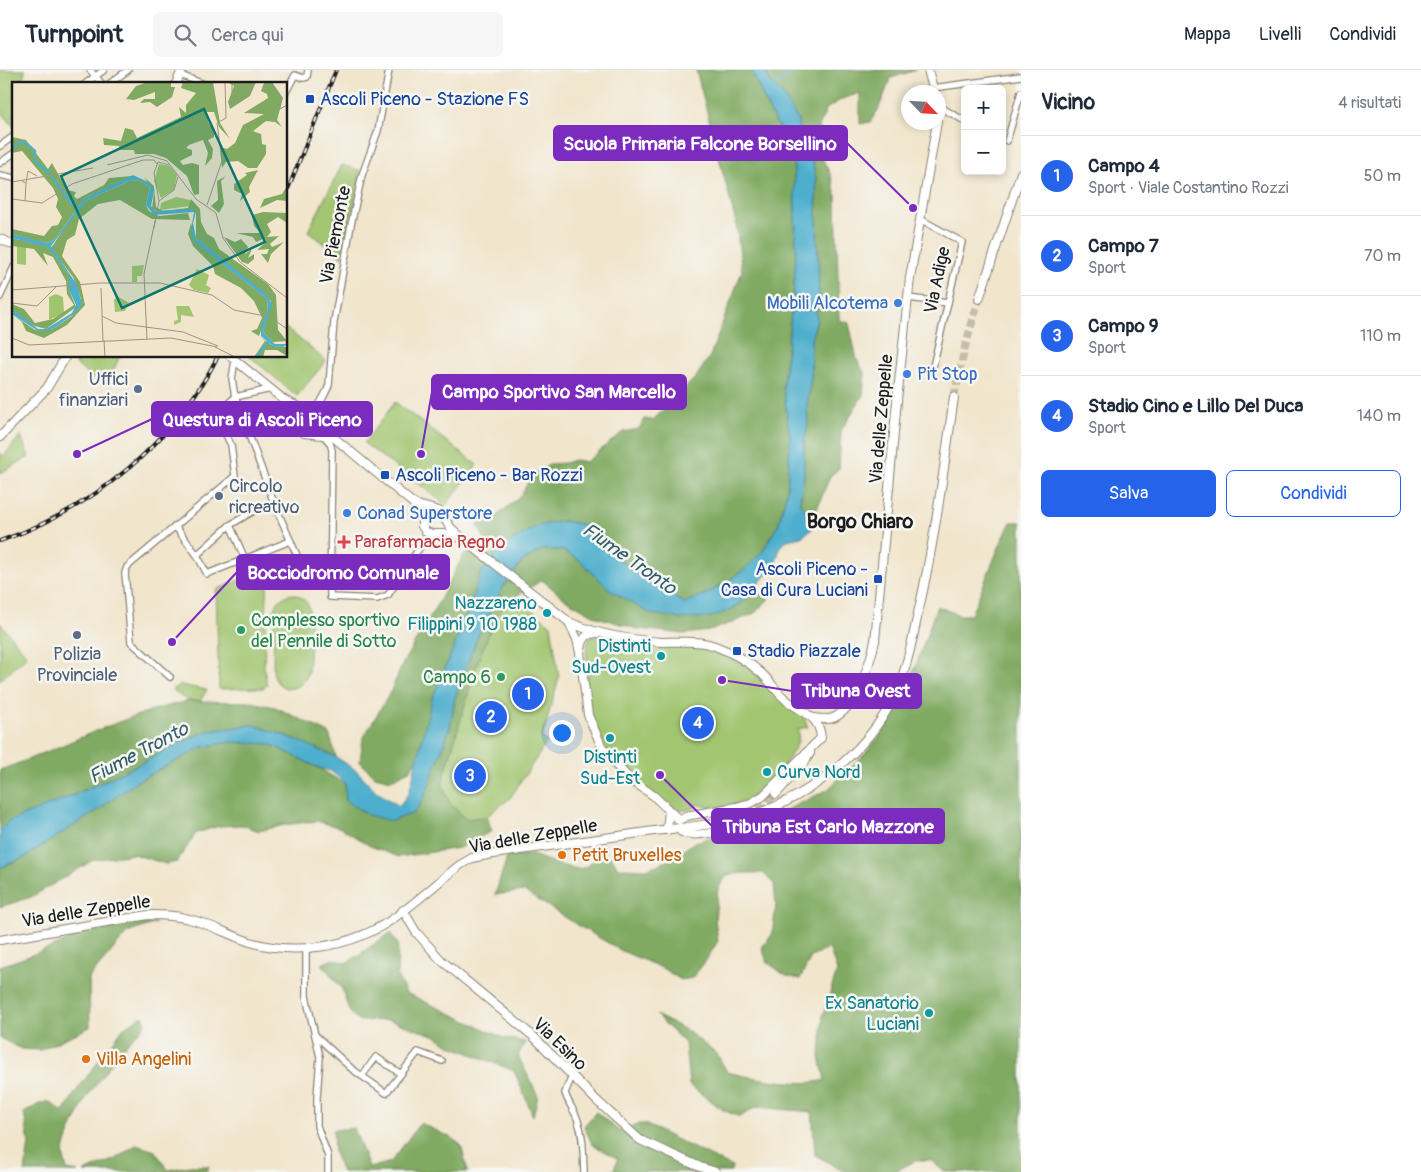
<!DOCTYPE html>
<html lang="it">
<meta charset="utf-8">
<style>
:root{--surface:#fff;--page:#f6f6f7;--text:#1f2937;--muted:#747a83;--line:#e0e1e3;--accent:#2563eb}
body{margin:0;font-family:Pangolin,sans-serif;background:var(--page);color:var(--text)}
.controls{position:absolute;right:15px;top:15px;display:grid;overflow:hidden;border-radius:8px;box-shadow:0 2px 8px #0003}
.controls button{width:45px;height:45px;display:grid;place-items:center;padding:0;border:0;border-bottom:1px solid var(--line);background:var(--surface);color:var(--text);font:25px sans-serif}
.compass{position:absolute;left:901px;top:15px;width:45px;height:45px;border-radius:50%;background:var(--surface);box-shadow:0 2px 8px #0003;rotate:115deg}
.you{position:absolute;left:561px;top:662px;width:18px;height:18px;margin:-12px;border:4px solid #fff;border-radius:50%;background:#1a73e8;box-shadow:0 0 0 8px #1a73e833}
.badge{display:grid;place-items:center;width:32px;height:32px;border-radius:50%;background:var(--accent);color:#fff;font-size:16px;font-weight:700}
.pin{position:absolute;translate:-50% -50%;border:2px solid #fff;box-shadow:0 1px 5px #0006}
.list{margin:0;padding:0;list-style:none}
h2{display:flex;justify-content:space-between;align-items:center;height:65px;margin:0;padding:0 20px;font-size:21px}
h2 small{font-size:16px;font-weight:400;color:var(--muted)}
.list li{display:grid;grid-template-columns:32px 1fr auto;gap:15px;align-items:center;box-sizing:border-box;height:80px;padding:0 20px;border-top:1px solid var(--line)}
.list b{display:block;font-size:19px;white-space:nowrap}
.list p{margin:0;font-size:16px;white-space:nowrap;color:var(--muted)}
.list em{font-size:16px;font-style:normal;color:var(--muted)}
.actions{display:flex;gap:10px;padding:15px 20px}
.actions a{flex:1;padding:11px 0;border:1px solid var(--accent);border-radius:8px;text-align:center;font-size:18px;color:var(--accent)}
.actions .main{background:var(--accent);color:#fff}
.icon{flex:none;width:28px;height:28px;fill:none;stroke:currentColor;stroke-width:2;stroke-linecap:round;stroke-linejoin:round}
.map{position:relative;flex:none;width:1021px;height:1102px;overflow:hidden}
header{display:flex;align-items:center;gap:30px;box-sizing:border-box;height:70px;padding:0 25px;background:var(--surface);border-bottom:1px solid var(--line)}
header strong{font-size:24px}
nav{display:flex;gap:28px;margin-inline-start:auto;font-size:18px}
.search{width:350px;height:45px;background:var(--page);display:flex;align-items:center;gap:12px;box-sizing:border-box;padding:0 18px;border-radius:8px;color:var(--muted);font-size:19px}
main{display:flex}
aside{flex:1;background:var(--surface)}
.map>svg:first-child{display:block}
</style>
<header>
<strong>Turnpoint</strong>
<div class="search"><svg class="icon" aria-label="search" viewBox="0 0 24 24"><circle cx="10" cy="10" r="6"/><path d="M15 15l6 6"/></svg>Cerca qui</div>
<nav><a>Mappa</a><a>Livelli</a><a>Condividi</a></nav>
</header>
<main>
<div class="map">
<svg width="1021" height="1102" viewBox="0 0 1021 1102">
<rect width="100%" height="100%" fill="#f6f6f2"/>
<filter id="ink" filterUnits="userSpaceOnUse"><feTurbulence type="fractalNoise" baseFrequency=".02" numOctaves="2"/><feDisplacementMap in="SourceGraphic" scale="10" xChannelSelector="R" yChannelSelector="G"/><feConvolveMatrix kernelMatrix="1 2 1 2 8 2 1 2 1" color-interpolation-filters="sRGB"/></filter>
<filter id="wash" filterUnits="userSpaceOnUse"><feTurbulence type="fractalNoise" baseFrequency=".0096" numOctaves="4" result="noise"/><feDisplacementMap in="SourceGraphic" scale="20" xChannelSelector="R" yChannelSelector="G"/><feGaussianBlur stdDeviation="1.12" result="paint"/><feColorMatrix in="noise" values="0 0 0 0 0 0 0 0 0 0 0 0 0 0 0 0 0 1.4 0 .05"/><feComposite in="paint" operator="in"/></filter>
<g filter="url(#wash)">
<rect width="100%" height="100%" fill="#f1e5cc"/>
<!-- green -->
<g fill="#a1c56f" stroke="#5e7046">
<path d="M0 0H25L24 8 39 14H14V57L0 40Z"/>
<path d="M342 95 361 101 342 187 308 161Z"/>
<path d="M286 258 326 291 297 326 249 286H286Z"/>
<path d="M78 286H84L91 289 92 286H120L107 314 89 306 75 293Z"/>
<path d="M395 332 477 395 446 435 364 373Z"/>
<path d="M20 364 29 387 0 403V383L4 386 20 366Z"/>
<path d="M268 498 264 599 267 615 263 618 219 619 216 520Z"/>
<path d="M293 524C299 526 305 528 308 535 313 547 309 587 308 602 302 624 276 624 273 601L274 541C277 531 282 526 293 524Z"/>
<path d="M515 527 551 555 559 607 542 668 547 672 510 728 486 747 466 749 450 734 442 714 475 599 496 545Z"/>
<path d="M0 553 27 586 0 610Z"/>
<path d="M593 566 654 574 674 576 696 575 720 580 756 602 802 644 808 657 798 659C798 663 799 667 798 670 792 691 759 727 738 734 724 739 710 738 697 734L695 738 680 741 668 733 659 736 627 711 599 676 581 609 588 607 586 579 589 568Z"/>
<path d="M181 615 207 620 200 631C187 631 181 628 172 619Z"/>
</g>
<!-- forest -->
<g fill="#80aa62" stroke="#4e633f">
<path d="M696 0H751L769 40 787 71 794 97 796 183 793 227 783 316 790 369 787 421 778 455 762 482 744 500 710 522 684 533 629 498 586 455 562 451 537 456 500 478 480 505 461 560 432 629 420 681 411 699 391 710 375 706 360 692 363 668 390 623 404 591 441 528 463 486 485 469 477 454 490 452 503 441 522 424 529 410 537 402 551 394 565 393 575 390 586 392 623 362 639 359 644 349 653 350 696 307 710 286 742 201 736 153Z"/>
<path d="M764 0H916L891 8 878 40 870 52 860 54V23L842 29 826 39 819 57V81L831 106 836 126 839 250 849 253 857 290 865 304 863 325 841 361 839 399 830 406 811 454 810 446 800 433 804 405V371L808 355 807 335 811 308V270L817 250 815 233 819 226 816 109 812 91 799 67 798 50 783 25 771 13Z"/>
<path d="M1011 452H1021V1102H945L930 1090 915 1091 894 1102H846L815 1085 812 1042 756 1037 740 1047 723 1040 689 1015 685 973 656 945 686 960 717 984 727 1002C752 1008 802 1017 825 1010L820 987 823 945 837 901 829 878 811 887 800 909 786 906 767 892 762 877 772 865 776 836 774 814 763 803H742L727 805 718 819 715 849 718 871 705 892 692 908 681 910 662 898 622 881 579 856 524 821 495 825 507 787 530 784 559 795 578 799 587 797 597 787 611 786 618 798 647 799 674 788 693 773 772 747 827 720 865 684 888 655 915 598 937 536 959 545H971L999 477Z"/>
<path d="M541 480H562L579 490 611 521 711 547 728 541 746 529 755 520 769 529 755 543 734 552 708 561 684 564 638 559 597 547 565 529 542 510 515 527 496 545 475 599 442 714 450 734 466 749 486 747 492 761 459 778 399 787 370 776 341 758 317 751 284 755 259 761 242 755 219 756 196 763 177 792 166 794 133 784 93 790 72 803 31 827 0 837V798L25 787 101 738 139 710 203 677 230 672 270 674 319 698 345 714 346 731 392 751 437 693 450 657 455 627 477 568 503 517 522 492Z"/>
<path d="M189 631 251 632 275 637 329 663 336 687 292 668 254 655 208 661 181 672 142 693 72 726 10 751 0 760V700C63 678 123 644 189 631Z"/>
<path d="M148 852 156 853 127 863 89 908 90 957 40 980 21 979 0 968V896L21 889 60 874 82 862Z"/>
<path d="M390 863 398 874 397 906 406 923 504 968 525 972 518 986 538 1026 533 1046 514 1001 451 976 436 966 389 950 358 951 349 941 342 919 322 894 333 889 347 893Z"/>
<path d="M143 946 146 954 121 980 86 1028 70 1062 63 1083 67 1100 78 1102H25L29 1073 24 1043 37 1035 48 1031 63 1042 77 1020 124 957Z"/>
<path d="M596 1042 619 1061 638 1054H645L732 1097 731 1102H613L618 1089 592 1074 584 1056Z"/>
<path d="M420 1053 450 1067 461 1075 468 1102H342L334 1083 333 1060 354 1058 369 1098 391 1092Z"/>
<path d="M136 1075 155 1081 168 1100 189 1096H209L207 1102H84L115 1089Z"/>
</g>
<!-- water -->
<path fill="#4eafcd" stroke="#356674" d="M751 0H764L771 13 783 25 798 50 799 67 812 91 816 109 819 226 815 233 817 249 811 270V308L807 335 808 355 804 371V405L800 433 810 446 812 459 801 467 787 470 780 478 775 494 746 529 728 541 711 547 683 549 651 544 611 521 579 490 562 480H541L522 492 503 517 477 568 455 627 450 657 437 693 423 730 414 743 392 751 368 745 346 731 345 713 331 701 319 698 270 674 230 672 203 677 139 710 101 738 25 787 0 798V760L9 751 72 726 142 693 181 672 208 661 254 655 292 668 336 687 357 701 377 722 399 736 409 723 432 629 461 560 480 505 500 478 537 456 562 451 586 455 629 498 684 533 710 522 744 500 762 482 778 455 787 421 790 369 783 316 793 227 796 183 794 97 787 71 769 40Z"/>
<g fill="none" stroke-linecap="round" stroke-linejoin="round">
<!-- stream -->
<path stroke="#4eafcd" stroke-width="2" d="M773 17 798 0"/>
</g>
</g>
<g filter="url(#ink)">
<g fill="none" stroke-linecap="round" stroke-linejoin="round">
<!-- secondary-tunnel -->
<g stroke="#c6bda9" stroke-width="8" stroke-dasharray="8 4" stroke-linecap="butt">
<path d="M954 327 965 277 979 229"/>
<path d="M740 755 776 724"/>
</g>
<defs>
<g id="street">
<path d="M90 0 102 14"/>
<path d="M180 5 204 14"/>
<path d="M85 14 104 0"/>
<path d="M109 14 128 0"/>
<path d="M933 18 1021 6"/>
<path d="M286 22 295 5 303 8 307 7 308 0"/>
<path d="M938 36 965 51"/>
<path d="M1007 71 1021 22"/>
<path d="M0 76 14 66"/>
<path d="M0 93 14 83"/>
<path d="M0 105 14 108"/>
<path d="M920 149 962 172 932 301"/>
<path d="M0 227 14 197"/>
<path d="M908 228 948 233"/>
<path d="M235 290 232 309 235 327 274 433 302 497 308 504 321 508 398 509"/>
<path d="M235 327 271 319"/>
<path d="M315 347C317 335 325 327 329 315L334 252 351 155 362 105 378 61 389 0"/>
<path d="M323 365 330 373 332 380 330 527 377 529 388 525 422 474 434 464"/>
<path d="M230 455 245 489"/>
<path d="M175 456 197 485 207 504 290 471"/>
<path d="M197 485 230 455 252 442 274 433"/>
<path d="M170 607 131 572 125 503 127 497 235 406 231 375 216 345 235 327"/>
<path d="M306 879V926L320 987 317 1027V1056L328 1086V1102"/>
<path d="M315 965 352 999 386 1023 418 982 442 991"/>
<path d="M362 1006 376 987 401 1004"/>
<path d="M572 1006 565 1023C568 1033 576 1043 578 1051 584 1067 583 1085 584 1102"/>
</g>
<g id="secondary">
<path d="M928 0 934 22"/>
<path d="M176 14 182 0"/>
<path d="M0 169 14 175"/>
<path d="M979 229 1021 103"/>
<path d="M230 286 284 330 313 344 316 354 314 359 309 362"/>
<path d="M284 330 297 359 304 363 332 366"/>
<path d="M316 350 332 366 414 434 422 448V456L426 462 432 464H448L461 468"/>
<path d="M0 367 47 318 66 286"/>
<path d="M414 434 439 441 451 458 463 469 569 552C598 565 631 570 662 572 679 572 699 570 715 576 731 582 749 592 761 603 770 611 776 621 784 628 800 643 819 643 821 668L763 726 751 733 736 737 686 746 679 750 654 726 630 709 615 694 601 675 588 645 580 583 577 569 569 552"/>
<path d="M581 579C583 568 585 564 597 563"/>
<path d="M813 648C819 649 827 650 833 648 856 639 870 593 875 571L896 341 910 208 937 52"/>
<path d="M776 724 805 691 810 683"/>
<path d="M678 759C689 771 727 760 740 755"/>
<path d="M667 760 669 741"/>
<path d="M403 840 416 862 441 890 534 967 596 1030 640 1070 700 1097 716 1102"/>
<path d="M0 870 148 845C162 845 175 845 189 849 210 854 229 865 250 872 294 885 345 878 385 854 412 837 435 814 460 795L472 788 487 785C540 777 593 770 647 762 677 758 708 756 738 749 799 735 863 687 892 631 907 602 912 570 919 539 935 469 944 398 954 327"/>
</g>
</defs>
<!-- street casing -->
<use href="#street" stroke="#868074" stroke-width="8"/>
<!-- secondary casing -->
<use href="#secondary" stroke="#868074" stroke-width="10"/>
<!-- street -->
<use href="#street" stroke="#fff" stroke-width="5.5"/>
<!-- secondary -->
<use href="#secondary" stroke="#fff" stroke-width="8"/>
<defs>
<g id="rail">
<path d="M286 124 336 0"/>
<path d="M0 471C93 439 173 374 218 286"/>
</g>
</defs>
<!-- rail casing -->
<use href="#rail" stroke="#1c1c1c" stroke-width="4"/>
<!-- rail -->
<use href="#rail" stroke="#f6f6f2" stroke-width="2" stroke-dasharray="5.5" stroke-linecap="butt"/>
</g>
</g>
<!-- markers -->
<g fill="#1a4fb4" stroke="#f6f6f2" stroke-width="2">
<rect x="305" y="24" width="10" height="10" rx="2.5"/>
<rect x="380" y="400" width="10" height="10" rx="2.5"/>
<rect x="873" y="504" width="10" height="10" rx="2.5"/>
<rect x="732" y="576" width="10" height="10" rx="2.5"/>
</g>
<g fill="#3f7fe0" stroke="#f6f6f2" stroke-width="2">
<circle cx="898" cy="233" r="5"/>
<circle cx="907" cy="304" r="5"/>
<circle cx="347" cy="443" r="5"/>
</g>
<g fill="#5c6f8a" stroke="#f6f6f2" stroke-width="2">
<circle cx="138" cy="319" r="5"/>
<circle cx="219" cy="426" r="5"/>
<circle cx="77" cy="565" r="5"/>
</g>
<path fill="#e0444e" stroke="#f6f6f2" stroke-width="2" d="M341.5 464.5h5v5h5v5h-5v5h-5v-5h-5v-5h5z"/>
<g fill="#0f9aa8" stroke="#f6f6f2" stroke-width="2">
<circle cx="547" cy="543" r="5"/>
<circle cx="661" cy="586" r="5"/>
<circle cx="610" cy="668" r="5"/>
<circle cx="767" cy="702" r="5"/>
<circle cx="929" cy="943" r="5"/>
</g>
<g fill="#2e9e5b" stroke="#f6f6f2" stroke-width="2">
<circle cx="241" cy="560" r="5"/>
<circle cx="501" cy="607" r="5"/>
</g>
<g fill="#e8710a" stroke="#f6f6f2" stroke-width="2">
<circle cx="562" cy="785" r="5"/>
<circle cx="86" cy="989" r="5"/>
</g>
<g text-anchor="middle" stroke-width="5" stroke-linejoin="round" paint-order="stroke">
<!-- transit labels -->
<g font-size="18" fill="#164399" stroke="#f6f6f2" text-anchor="start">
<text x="320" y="35">Ascoli Piceno - Stazione FS</text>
<text x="395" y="411">Ascoli Piceno - Bar Rozzi</text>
<text x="868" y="505" text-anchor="end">Ascoli Piceno -<tspan x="868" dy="21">Casa di Cura Luciani</tspan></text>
<text x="747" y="587">Stadio Piazzale</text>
</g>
<!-- street labels -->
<g font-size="18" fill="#1c1c1c" stroke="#f6f6f2">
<text transform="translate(335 165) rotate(-79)" y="6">Via Piemonte</text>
<text transform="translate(937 210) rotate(-78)" y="6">Via Adige</text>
<text transform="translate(881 349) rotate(-85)" y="6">Via delle Zeppelle</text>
<text transform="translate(533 766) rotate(-10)" y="6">Via delle Zeppelle</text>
<text transform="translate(86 841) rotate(-9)" y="6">Via delle Zeppelle</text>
<text transform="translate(560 974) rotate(44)" y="6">Via Esino</text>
</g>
<!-- shop labels -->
<g font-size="18" fill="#366cbe" stroke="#f6f6f2" text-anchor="start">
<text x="888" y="239" text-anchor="end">Mobili Alcotema</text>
<text x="917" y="310">Pit Stop</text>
<text x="357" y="449">Conad Superstore</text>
</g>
<!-- service labels -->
<g font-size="18" fill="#4e5e75" stroke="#f6f6f2" text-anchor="end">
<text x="128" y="315">Uffici<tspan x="128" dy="21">finanziari</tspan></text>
<text x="229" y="422" text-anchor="start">Circolo<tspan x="229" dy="21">ricreativo</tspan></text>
<text x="77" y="590" text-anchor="middle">Polizia<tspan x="77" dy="21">Provinciale</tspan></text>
</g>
<!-- health labels -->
<g font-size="18" fill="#be3a42" stroke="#f6f6f2" text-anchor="start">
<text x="354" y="478">Parafarmacia Regno</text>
</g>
<!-- culture labels -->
<g font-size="18" fill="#0d838f" stroke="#f6f6f2" text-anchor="end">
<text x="537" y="539">Nazzareno<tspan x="537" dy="21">Filippini 9 10 1988</tspan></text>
<text x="651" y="582">Distinti<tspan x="651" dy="21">Sud-Ovest</tspan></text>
<text x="610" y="693" text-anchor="middle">Distinti<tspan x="610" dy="21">Sud-Est</tspan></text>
<text x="777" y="708" text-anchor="start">Curva Nord</text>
<text x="919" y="939">Ex Sanatorio<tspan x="919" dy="21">Luciani</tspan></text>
</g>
<!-- leisure labels -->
<g font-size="18" fill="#27864d" stroke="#f6f6f2" text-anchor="start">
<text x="251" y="556">Complesso sportivo<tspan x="251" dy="21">del Pennile di Sotto</tspan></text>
<text x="491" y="613" text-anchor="end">Campo 6</text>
</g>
<!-- food labels -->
<g font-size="18" fill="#c56008" stroke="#f6f6f2" text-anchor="start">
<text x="572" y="791">Petit Bruxelles</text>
<text x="96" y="995">Villa Angelini</text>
</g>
<!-- water labels -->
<g font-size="19" font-style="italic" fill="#325e6c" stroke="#f6f6f2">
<text transform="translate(630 488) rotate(35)" y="7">Fiume Tronto</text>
<text transform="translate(138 682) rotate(-28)" y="7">Fiume Tronto</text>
</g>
<!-- quarter labels -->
<g font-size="20" font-weight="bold" fill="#1c1c1c" stroke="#f6f6f2">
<text x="860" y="458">Borgo Chiaro</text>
</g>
</g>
<!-- overview -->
<g transform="translate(12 12)">
<rect width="275" height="275" fill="#f1e5cc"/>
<path d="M147 82 158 84 165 93 162 108 149 116 142 99ZM164 115 178 118V124L148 128 149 121ZM5 164 14 165V183L5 182ZM132 183 130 194H125V200H120V184ZM185 187 197 193 194 203 199 206 196 211 182 208 177 203ZM44 212 51 215 52 231 37 238V215ZM105 214 117 221 113 229 103 230 102 218ZM164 224H177L182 235 169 233V240L162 243V239L166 238Z" fill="#a1c56f"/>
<path d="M171 0H201L208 41 218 57 207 45 202 30H195L196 40 202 48V55L196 58 201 67 200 76 193 84 196 71 191 58 177 63 174 66 180 68V73L168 79 171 83 180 81 187 83V112L182 113 175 94 154 76 142 72H123L122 68H108L107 64 92 63 91 56 109 59 113 46 121 48 125 56 169 35 167 25 174 31V23L184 11 169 6ZM244 0 238 14 218 27 216 20 222 4 215 0ZM249 0H260L271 16 265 38 270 45 263 40 254 39 241 49 249 52 250 62 254 63V72L245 86H236L226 79 214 80 210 86 208 65 215 67 223 61 231 43 252 32 232 31 256 16 255 12 249 9 252 1ZM133 1H159V5H163L160 15 145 25 138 20 128 21 132 17H143V10L122 18 114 17 124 4ZM0 55 14 58 36 87 40 81 55 108 64 110 62 114 65 117 92 103 97 96 120 94 73 116 42 158 35 161 16 157 0 152V147L32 154 40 144 46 143 50 135 44 125 46 117 41 106 10 69 0 71ZM246 88 237 105 238 110 228 119 230 112 222 108V102L235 93 233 91ZM214 94 209 99 212 122 207 131 199 124 206 118 205 99ZM132 95 142 104 144 125 151 129 176 126 179 117 188 127 189 140 195 152 202 156 207 167 256 202 264 213 266 248 275 259 261 260 251 250 259 219 184 156V130H147L140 127 142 109ZM127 98 138 105 134 123 137 129 147 134 176 131 178 138 140 137 108 118 86 122 67 137 63 153 55 158 50 174 68 200 73 223 55 243 32 256 14 249 10 240 0 232 23 248H39L60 234 67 225 69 217 61 195 39 166 56 141 75 118 117 99ZM275 104V119L265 118 248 126 252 117 270 112ZM251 130 275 131V141L266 135 255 142 259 150 255 155 267 154 258 162 260 165 272 160 259 172 256 181 249 172H255L257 167 245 168 254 160 253 156 244 160 241 155 224 151H249L242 144 240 133ZM179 141 184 160 255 217 256 228 247 254 239 249 245 247 250 236 242 219 229 206 203 192 201 184 181 164 176 152ZM212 155 223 160 229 157 236 165 233 172 240 167 236 176 242 172V177L236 182 230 180ZM0 156 36 164 57 193V208L64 225 34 247 19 243 0 229V222L12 227 23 241 41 237 62 223 55 212 54 199 41 175 31 171 36 184 22 167 0 164ZM247 254 261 264 275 265V274L265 268H253L251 275H242L253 259Z" fill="#80aa62"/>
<path d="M121 93 138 101 142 109 139 124 143 129 179 127 184 130 181 141 184 156 254 212 260 222 251 250 263 262H275L271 265 261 264 249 254V245L256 228 255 217 183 160 179 148 182 130 142 133 134 123 138 105 127 98 117 99 75 118 39 164 65 203 70 222 62 232 39 248 26 249 0 232 3 229 26 247H34L60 231 64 223 57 208V193L36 165 0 156V152L35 161 42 158 73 116Z" fill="#4eafcd"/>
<path fill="none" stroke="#4eafcd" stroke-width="2.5" d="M0 64 11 60 15 62 23 69V79L38 92M40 95 59 121 66 125M244 275 257 259"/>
<path fill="none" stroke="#9c9586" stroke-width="1" d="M220 0V21L236 12 243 0M258 0 269 17 268 27 275 23M95 83 136 73 155 79 184 117 204 131 211 156 228 180 275 216M10 99 14 101 16 89 25 94M0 100 81 86M0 117 30 121 60 102 131 78H142L145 82M13 119 14 101M147 119 162 108 166 95M195 123 210 79 205 41 214 36 213 0M142 146 147 119 142 91 146 80 157 83M89 206 91 259M0 208 88 201H148L200 213 222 228 258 235 275 247M0 221 25 224 44 205M90 234 104 241 171 250 206 264M0 256 17 263 159 256 205 265M92 258 93 275M135 258 132 192 143 139M203 265 223 275"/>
<path fill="#0f766e" fill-opacity="0.15" stroke="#0f766e" stroke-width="2.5" d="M192 27 253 160 110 226 49 94Z"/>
<rect width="275" height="275" fill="none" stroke="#1c1c1c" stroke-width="2.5"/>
</g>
<!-- callouts -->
<path fill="none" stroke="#7b2cbf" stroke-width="2" d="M913 138L847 73M421 384L432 322M77 384L152 349M172 572L237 502M722 610L792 621M660 705L712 756"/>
<g fill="#7b2cbf" stroke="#f6f6f2" stroke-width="2">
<circle cx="913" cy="138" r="5"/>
<circle cx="421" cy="384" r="5"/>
<circle cx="77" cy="384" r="5"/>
<circle cx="172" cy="572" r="5"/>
<circle cx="722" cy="610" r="5"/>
<circle cx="660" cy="705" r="5"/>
</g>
<g fill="#7b2cbf" stroke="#7b2cbf" stroke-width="2">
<rect x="554" y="56" width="293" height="34" rx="5"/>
<rect x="432" y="305" width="254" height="34" rx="5"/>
<rect x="152" y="332" width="220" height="34" rx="5"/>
<rect x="237" y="485" width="212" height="34" rx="5"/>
<rect x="792" y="604" width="129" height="34" rx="5"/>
<rect x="712" y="739" width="232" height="34" rx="5"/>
</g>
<g font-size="19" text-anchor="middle" font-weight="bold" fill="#fff">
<text x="700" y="80">Scuola Primaria Falcone Borsellino</text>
<text x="559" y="328">Campo Sportivo San Marcello</text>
<text x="262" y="356">Questura di Ascoli Piceno</text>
<text x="343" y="509">Bocciodromo Comunale</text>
<text x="856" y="627">Tribuna Ovest</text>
<text x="828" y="763">Tribuna Est Carlo Mazzone</text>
</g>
</svg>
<div class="controls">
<button>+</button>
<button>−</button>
</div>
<svg class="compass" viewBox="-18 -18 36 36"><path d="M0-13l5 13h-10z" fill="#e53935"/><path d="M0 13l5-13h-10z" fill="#747a83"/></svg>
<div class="you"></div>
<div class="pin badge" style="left:528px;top:624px">1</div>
<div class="pin badge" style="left:491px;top:647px">2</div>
<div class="pin badge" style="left:470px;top:706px">3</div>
<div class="pin badge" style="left:698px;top:653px">4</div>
</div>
<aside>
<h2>Vicino<small>4 risultati</small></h2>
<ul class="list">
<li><span class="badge">1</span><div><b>Campo 4</b><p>Sport · Viale Costantino Rozzi</p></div><em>50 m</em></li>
<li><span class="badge">2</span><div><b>Campo 7</b><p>Sport</p></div><em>70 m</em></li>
<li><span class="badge">3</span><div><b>Campo 9</b><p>Sport</p></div><em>110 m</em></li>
<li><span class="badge">4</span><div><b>Stadio Cino e Lillo Del Duca</b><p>Sport</p></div><em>140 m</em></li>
</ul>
<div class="actions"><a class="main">Salva</a><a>Condividi</a></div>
</aside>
</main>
